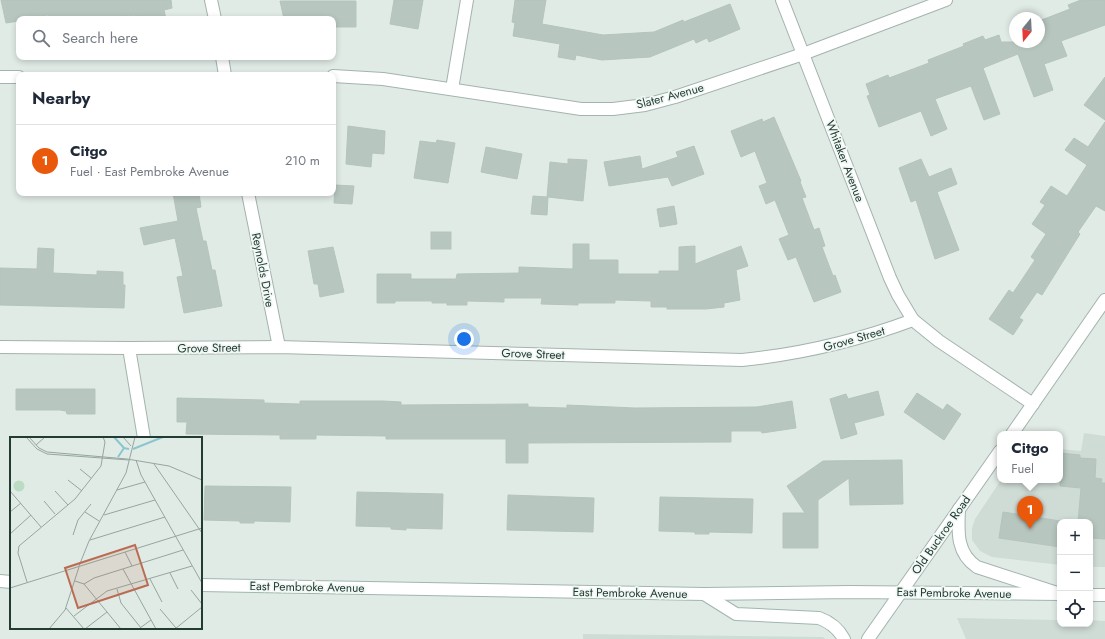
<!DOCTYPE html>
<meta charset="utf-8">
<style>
:root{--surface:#fff;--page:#f6f6f7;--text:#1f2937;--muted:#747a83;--line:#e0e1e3;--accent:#ea580c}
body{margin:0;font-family:Jost,sans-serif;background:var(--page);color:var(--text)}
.controls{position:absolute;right:12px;bottom:12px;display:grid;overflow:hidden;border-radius:8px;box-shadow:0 2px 6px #0003}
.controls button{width:36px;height:36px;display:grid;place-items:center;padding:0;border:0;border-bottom:1px solid var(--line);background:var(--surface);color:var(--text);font:20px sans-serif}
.compass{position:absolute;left:1009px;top:12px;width:36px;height:36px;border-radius:50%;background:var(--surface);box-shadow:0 2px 6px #0003;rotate:198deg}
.you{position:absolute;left:464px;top:339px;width:14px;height:14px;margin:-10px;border:3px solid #fff;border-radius:50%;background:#1a73e8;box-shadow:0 0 0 6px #1a73e833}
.badge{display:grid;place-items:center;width:26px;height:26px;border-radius:50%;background:var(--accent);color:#fff;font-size:13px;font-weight:700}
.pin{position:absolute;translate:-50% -33px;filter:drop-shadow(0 1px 2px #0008)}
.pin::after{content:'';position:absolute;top:21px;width:14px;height:12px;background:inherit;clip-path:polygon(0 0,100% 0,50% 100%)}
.popup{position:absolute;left:997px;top:431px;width:66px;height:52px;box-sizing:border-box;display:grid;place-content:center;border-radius:8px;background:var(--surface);filter:drop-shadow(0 1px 3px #0005);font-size:13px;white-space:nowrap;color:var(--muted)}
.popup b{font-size:15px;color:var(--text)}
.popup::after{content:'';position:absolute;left:50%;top:100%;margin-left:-8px;border:8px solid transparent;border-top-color:var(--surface)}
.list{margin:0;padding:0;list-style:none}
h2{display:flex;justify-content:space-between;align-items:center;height:52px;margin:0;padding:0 16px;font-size:17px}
h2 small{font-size:13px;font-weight:400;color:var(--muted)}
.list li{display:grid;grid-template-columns:26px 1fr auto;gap:12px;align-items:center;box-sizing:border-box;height:72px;padding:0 16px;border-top:1px solid var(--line)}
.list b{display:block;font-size:15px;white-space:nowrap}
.list p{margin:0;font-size:13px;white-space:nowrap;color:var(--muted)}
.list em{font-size:13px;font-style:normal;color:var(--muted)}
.icon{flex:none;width:22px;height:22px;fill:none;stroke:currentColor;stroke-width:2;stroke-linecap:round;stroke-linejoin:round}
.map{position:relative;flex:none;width:1105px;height:639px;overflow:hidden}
.search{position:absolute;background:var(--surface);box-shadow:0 2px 6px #0003;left:16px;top:16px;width:320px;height:44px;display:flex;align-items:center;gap:10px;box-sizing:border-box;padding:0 14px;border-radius:8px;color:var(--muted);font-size:15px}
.panel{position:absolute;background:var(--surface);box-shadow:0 2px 6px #0003;left:16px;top:72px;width:320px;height:124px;border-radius:8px}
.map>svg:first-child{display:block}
</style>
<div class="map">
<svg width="1105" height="639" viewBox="0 0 1105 639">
<rect width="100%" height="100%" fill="#e1ebe6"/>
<!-- built -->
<g fill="#cfdbd5">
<path d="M1084 433 1105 436V567H1090V522H1060V565L992 557 980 551 972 540V528L975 519 1001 480H1060V449L1081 451Z"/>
<path d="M957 618 1060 620V624H1090V620L1105 621V639H966Z"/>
<path d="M583 634 823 637 825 639H583Z"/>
</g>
<!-- building -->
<g fill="#b7c6bf" stroke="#b4c4bd">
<path d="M1 0H171L172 8 164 10 166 19H141L140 16 134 17V15L110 19H49L48 15 19 19V21L6 23Z"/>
<path d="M394 0H423L418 29 390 24Z"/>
<path d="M515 0H546L542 24 603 35 654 32 683 20 684 22 730 4 740 29 709 42 707 38 696 43 694 39 650 57 602 60 576 55 575 60 558 57 560 44 513 36 515 23 512 22Z"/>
<path d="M1081 0H1105V25L1061 41 1067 56 1044 64 1053 90 1034 97 1018 54 983 68 1000 114 984 120 971 86 935 99 947 129 931 136 921 111 879 127 867 96 870 95 866 84 888 75 889 78 929 63 928 60 964 46 963 44 983 36 985 40 999 35 1001 42H1039V21L1070 9 1068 5Z"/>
<path d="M280 1H356V27H335L333 25V19H284Z"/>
<path d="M1105 77V120L1084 105Z"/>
<path d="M774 117 801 181 800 182 806 197 802 198 814 230 819 228 825 246 822 247 833 276 835 275 841 292 814 302 796 257 788 260 779 239 789 235 775 200 766 204 759 186 767 183 755 151 741 157 731 131 762 119 763 122Z"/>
<path d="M1105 122V211L1096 206 1078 232 1080 234 1042 295 1037 292 1019 318 1023 320 1013 335 989 319 1009 290 1013 293 1035 260 1031 257 1046 234 1032 224 1045 205 1040 202 1051 186 1067 196 1087 165 1065 150 1074 138 1088 147Z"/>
<path d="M348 126 385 131 384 154 372 153 371 167 346 164Z"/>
<path d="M437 140 455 143 448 183 414 178 420 141 436 143Z"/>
<path d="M694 146 704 174 672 186 668 177 609 186 604 162 640 156 642 169 678 157 676 152Z"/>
<path d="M486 147 522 154 517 179 481 172Z"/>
<path d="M568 159 587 160 583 201 548 197 547 215 531 214 533 196 547 197 550 162 568 164Z"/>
<path d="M921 159 929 177 951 168 957 184 937 192 959 250 935 259 916 200 911 202 899 168Z"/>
<path d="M335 185 354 186 352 204 334 203Z"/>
<path d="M173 193H199L201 207 196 208 203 241H206L212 270H215L222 306 184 313 177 277 183 276 175 238 144 245 140 228 178 221Z"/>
<path d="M674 206 677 224 660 227 657 209Z"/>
<rect x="431" y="232" width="20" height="17"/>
<path d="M573 244H589V260H618V274H659V271H679V247L695 246V264L741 246 748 266 736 270 740 300 724 303V307L706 309H667V307H651V301L615 300V303H578V305L541 304 542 298H504V302L467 301V305H447V303H432V301H395V303H377V274H411V279H456L457 274 519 273V267L573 269Z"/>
<path d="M333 247 344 292 320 297 318 284H314L308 251Z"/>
<path d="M38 248 54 249 53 273 97 275V271L123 272V285H125L124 308 0 305V268L37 269Z"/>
<path d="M16 389H95V414H67L66 411 60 410H16Z"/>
<path d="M878 391 884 415 854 423 857 434 841 439 830 399 846 394 848 399Z"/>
<path d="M917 393 943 410 947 404 961 414 944 440 904 412Z"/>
<path d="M177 398 264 400V403L300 404V401H383L401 402V405L528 404V407L567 408V405L635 408 757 407 792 401 796 428 762 433 761 431H731V442L528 443V463H506V439H386V436L316 435V439H280V435L186 434 187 422H177Z"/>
<path d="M1060 453 1080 455V458L1096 459 1095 478 1102 479 1101 483H1105V539L1090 538V522H1078L1081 488 1060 486Z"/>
<path d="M902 460 903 504 850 505 849 478 818 500V548H783V513H805L787 486 823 461Z"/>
<path d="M205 486 291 487 290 522 254 521V523H240V521L204 520Z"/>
<path d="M357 492 443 494 442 529 406 528V530L391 529V527L356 526Z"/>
<path d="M508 495 594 498 593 532 507 530Z"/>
<path d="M660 497 753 499 752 533 709 532V534H695V532L659 531Z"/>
<path d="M1003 512 1060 521V547L999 538Z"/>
</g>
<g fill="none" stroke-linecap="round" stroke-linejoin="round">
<defs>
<g id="minor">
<path d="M211 0 215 19"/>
<path d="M782 0 890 278 898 295 913 320"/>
<path d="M222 57 225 75"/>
<path d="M333 76 383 79 581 109H613L645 105 675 97 803 54 946 0"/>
<path d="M0 77H19"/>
<path d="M452 89 467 0"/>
<path d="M248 193 279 347"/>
<path d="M0 347 129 348 279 347 742 360C801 354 857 341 913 320L939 341 1033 404"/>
<path d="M129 348 144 438"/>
</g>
<g id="tertiary">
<path d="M1012 434 1105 300"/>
<path d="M959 509C958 531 956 553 977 567L1057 593"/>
<path d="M901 592 1000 451"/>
</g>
<g id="secondary">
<path d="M0 581 11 582"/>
<path d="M201 585 704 594 849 592 1060 594"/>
<path d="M704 594 736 614 819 618C830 622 838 628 844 639"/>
<path d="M1090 595H1105"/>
<path d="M868 639 901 592"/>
</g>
</defs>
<!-- minor casing -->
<use href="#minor" stroke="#a4b3ad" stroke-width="14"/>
<!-- tertiary casing -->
<use href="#tertiary" stroke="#a4b3ad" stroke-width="14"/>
<!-- secondary casing -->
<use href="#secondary" stroke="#a0b6ae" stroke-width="14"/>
<!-- minor -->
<use href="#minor" stroke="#fff" stroke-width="12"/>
<!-- tertiary -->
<use href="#tertiary" stroke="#fff" stroke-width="12"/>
<!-- secondary -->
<use href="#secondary" stroke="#fff" stroke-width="12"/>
</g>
<g text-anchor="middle" stroke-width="3.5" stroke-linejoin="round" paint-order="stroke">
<!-- street labels -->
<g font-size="12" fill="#223b34" stroke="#f1f8f4">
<text transform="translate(670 96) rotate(-15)" y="4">Slater Avenue</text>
<text transform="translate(845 161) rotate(69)" y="4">Whitaker Avenue</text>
<text transform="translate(263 270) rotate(79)" y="4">Reynolds Drive</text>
<text transform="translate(854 339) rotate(-16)" y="4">Grove Street</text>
<text transform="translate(209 348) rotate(-1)" y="4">Grove Street</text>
<text transform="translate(533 354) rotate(2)" y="4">Grove Street</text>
<text transform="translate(941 535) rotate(-55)" y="4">Old Buckroe Road</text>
<text transform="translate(307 587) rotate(1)" y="4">East Pembroke Avenue</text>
<text transform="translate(630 593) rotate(1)" y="4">East Pembroke Avenue</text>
<text transform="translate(954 593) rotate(1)" y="4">East Pembroke Avenue</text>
</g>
</g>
<!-- overview -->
<g transform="translate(10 437)">
<rect width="192" height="192" fill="#e1ebe6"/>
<path d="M3.5 49a5.5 5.5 0 1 1 11 0a5.5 5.5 0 1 1-11 0Z" fill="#bbdcc3"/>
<path fill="none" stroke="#8bc6cf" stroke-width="2" d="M104 0 114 11M123 12 153 0M108 20 114 11 119 12"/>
<path fill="none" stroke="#95a59f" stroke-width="1" d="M16 0 27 12 37 17 119 23M19 0 29 11 37 15 117 22 159 29 192 43M113 0 121 9M26 8 35 0M126 23 131 38 192 146M144 27 192 96M70 32 81 41M58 43 72 54M107 53 135 45M0 54 31 90M45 54 58 68M34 64 45 77M0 75 11 66M75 75 89 84M94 78 145 63M0 97 21 78M63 98 68 83 81 67M80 103 155 80M115 115 122 129M69 129 79 104 116 36 125 0M113 132 146 192M160 136 168 152M140 142 152 165M65 144 74 147 84 141 173 113M17 145 8 116 9 109 65 62 91 29 95 5 93 0M74 147 111 192M0 151 192 91M107 152 111 166 131 191M181 153 192 167M56 171 74 192M150 172 166 191M64 179 97 154 182 129M130 191 141 183M39 192 55 173 69 130M75 192 97 175M165 192 192 170"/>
<path fill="#ba6c53" fill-opacity="0.15" stroke="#ba6c53" stroke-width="2" d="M125 108 138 148 68 171 55 131Z"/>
<rect width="192" height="192" fill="none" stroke="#223b34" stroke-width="2"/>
</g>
</svg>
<div class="controls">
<button>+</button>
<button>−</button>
<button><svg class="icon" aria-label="locate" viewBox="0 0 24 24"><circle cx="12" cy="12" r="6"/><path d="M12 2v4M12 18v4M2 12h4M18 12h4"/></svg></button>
</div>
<svg class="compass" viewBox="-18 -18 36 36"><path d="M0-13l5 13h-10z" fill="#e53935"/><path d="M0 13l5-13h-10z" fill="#747a83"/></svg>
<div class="you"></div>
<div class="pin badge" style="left:1030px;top:529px">1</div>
<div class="popup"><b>Citgo</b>Fuel</div>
<div class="search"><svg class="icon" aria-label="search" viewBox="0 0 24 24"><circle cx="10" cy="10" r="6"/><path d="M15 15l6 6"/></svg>Search here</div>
<section class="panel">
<h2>Nearby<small></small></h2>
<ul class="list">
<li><span class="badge">1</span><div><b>Citgo</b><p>Fuel · East Pembroke Avenue</p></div><em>210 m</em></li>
</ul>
</section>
</div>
